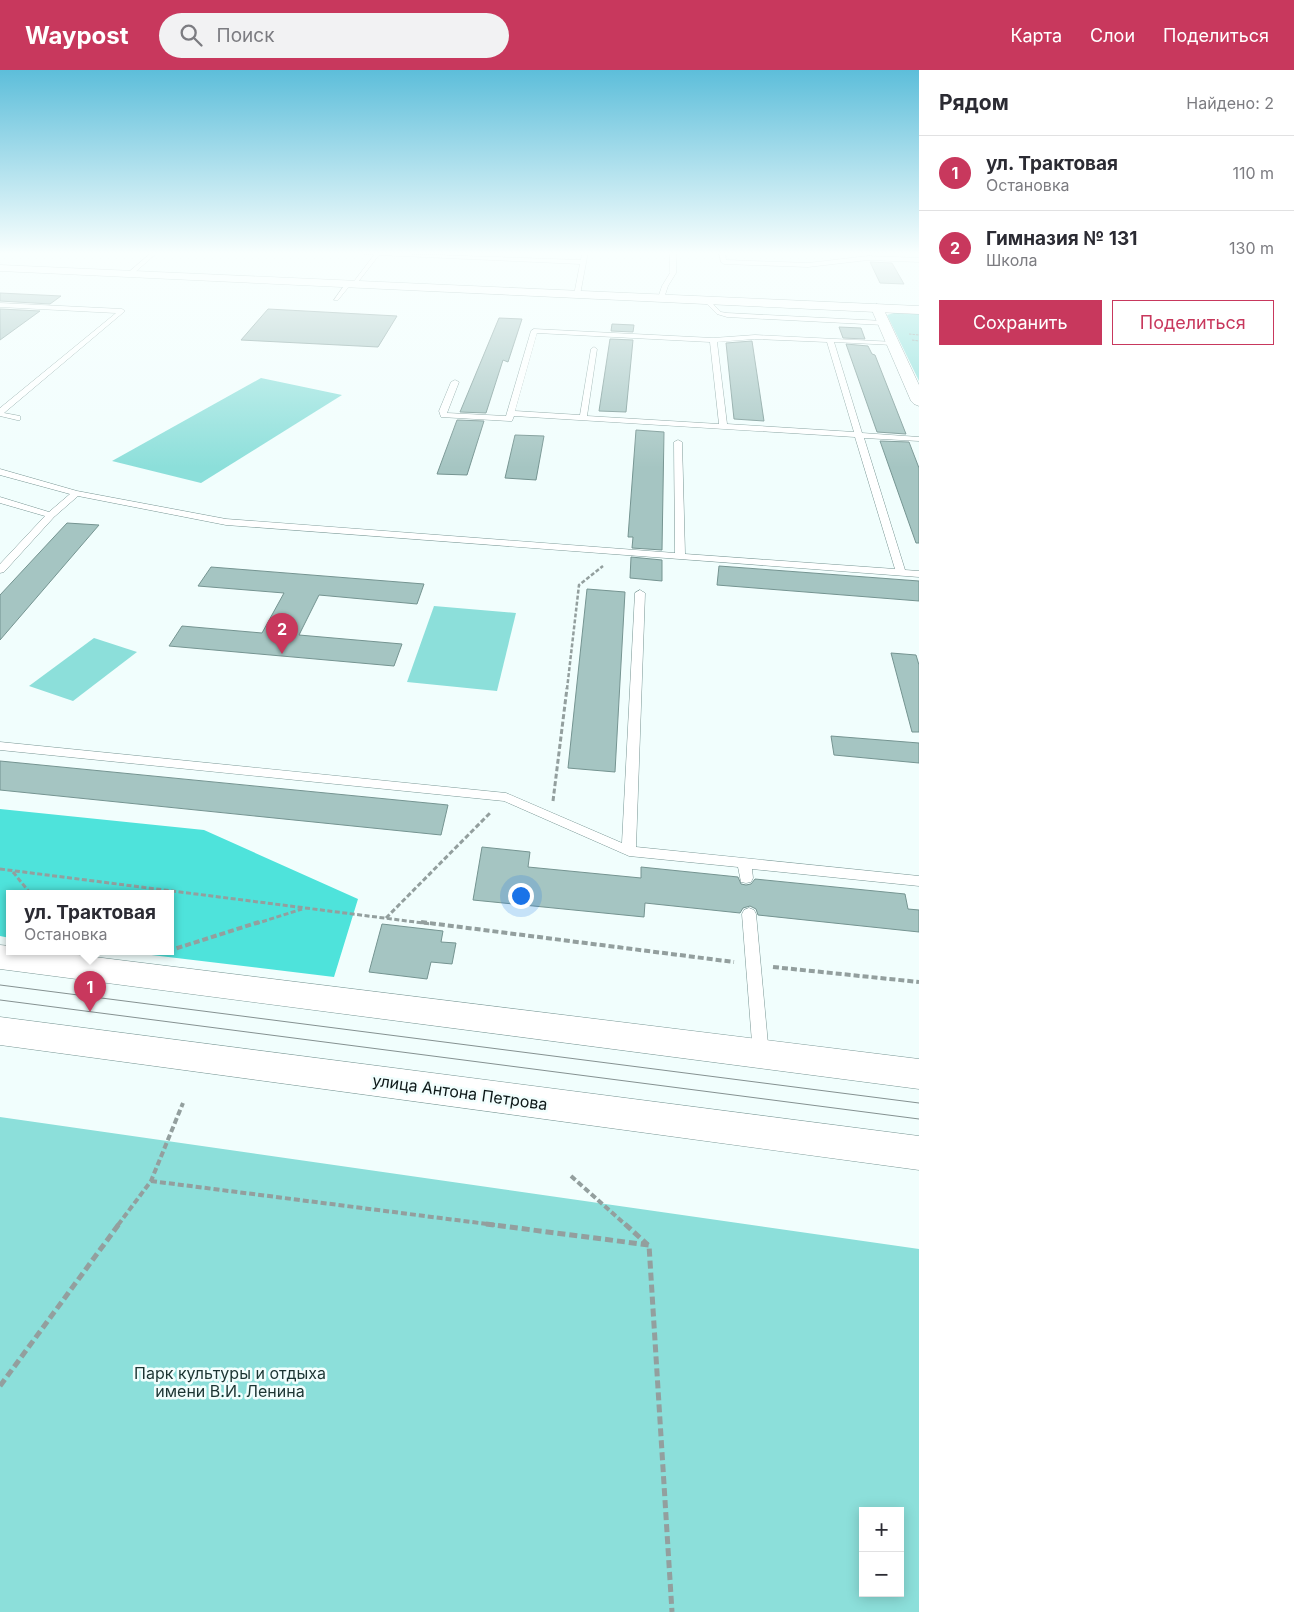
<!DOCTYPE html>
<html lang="ru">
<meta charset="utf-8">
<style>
:root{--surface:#fff;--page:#f2f2f3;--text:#2b2b33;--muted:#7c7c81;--line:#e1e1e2;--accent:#c8385d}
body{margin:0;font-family:Inter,sans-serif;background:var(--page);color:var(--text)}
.controls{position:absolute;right:15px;bottom:15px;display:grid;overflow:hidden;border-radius:0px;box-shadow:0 2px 12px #0003}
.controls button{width:45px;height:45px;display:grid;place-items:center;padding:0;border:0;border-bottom:1px solid var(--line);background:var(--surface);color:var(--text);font:25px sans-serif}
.you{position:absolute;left:520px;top:825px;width:18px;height:18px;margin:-12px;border:4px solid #fff;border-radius:50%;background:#1a73e8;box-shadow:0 0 0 8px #1a73e833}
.badge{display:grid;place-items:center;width:32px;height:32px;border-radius:50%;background:var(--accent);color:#fff;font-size:16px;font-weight:700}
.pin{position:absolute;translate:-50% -41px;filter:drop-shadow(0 1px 2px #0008)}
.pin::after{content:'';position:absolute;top:26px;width:18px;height:15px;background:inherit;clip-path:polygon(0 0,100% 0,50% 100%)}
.popup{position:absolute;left:6px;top:820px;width:168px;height:65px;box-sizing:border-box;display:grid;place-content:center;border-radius:0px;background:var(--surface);filter:drop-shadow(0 1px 4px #0005);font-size:16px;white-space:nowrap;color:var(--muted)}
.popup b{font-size:19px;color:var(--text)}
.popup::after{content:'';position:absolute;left:50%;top:100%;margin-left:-10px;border:10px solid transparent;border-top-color:var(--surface)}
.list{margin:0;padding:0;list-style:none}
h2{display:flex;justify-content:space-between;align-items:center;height:65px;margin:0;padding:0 20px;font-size:21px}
h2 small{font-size:16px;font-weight:400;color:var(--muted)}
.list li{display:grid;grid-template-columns:32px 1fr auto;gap:15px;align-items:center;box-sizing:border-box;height:75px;padding:0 20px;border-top:1px solid var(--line)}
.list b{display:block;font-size:19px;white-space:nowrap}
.list p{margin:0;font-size:16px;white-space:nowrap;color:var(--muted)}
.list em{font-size:16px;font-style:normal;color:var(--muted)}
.actions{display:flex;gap:10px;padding:15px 20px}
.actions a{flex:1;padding:11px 0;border:1px solid var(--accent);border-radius:0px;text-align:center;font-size:18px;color:var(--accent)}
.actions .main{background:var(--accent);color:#fff}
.icon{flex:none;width:28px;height:28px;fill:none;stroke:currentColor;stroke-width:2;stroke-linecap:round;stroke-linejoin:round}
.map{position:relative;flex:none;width:919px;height:1542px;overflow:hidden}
header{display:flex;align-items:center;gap:30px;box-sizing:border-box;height:70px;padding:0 25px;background:var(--accent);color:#fff}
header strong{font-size:24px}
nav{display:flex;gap:28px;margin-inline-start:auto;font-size:18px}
.search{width:350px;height:45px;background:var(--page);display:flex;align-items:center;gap:12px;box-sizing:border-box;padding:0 18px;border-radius:28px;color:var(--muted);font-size:19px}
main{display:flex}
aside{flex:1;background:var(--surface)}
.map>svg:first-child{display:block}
</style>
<header>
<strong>Waypost</strong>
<div class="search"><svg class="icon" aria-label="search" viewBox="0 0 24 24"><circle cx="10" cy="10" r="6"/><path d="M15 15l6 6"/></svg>Поиск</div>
<nav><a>Карта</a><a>Слои</a><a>Поделиться</a></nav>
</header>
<main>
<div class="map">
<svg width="919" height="1542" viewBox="0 0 919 1542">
<rect width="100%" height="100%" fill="#f1fefd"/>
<!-- green -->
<g fill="#8cdfda" fill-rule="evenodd">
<path d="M919 242V311L887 245 894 243Z"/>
<path d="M261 308 342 325 201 413 112 391Z"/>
<path d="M434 536 516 543 497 621 407 612Z"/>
<path d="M94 568 137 582 73 631 29 616Z"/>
<path d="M0 1047 919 1179V1542H0ZM863 1441H900V1523H863Z"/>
</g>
<!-- forest -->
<path fill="#4ee3db" d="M0 739 204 760 358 829 334 907 118 881H170V823H10V868L0 866Z"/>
<!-- building -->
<g fill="#a5c5c2" stroke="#759491">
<path d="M870 192 892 193 904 214 880 213Z"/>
<path d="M0 223 61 226 50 234 0 231Z"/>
<path d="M0 239 40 241 0 270Z"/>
<path d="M268 239 397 246 378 277 241 270Z"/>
<path d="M499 248 522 249 508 292 503 290 486 343 460 342Z"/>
<path d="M612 254 634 255 633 262 611 261Z"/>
<path d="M839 257 861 258 865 269 843 268Z"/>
<path d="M610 269 633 270 626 342 599 341Z"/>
<path d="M752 271 764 351 734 349 726 273Z"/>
<path d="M846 274 868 276 872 284 875 285 906 364 877 362Z"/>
<path d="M457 350 484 351 467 405 437 404Z"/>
<path d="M636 360 664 362 662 480 632 478 633 467H628Z"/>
<path d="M515 365 544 366 536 410 505 408Z"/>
<path d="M880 371 909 372 919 398V473H916Z"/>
<path d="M67 453 99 455 0 570V525Z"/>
<path d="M631 487 662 490V511L630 508Z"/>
<path d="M719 496 919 511V531L717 515Z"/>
<path d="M211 497 424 514 417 534 319 525 299 565 402 574 394 596 169 576 182 556 262 563 284 523 198 516Z"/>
<path d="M587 519 625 522 615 702 568 698Z"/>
<path d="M891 583 916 585 919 595V662H912Z"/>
<path d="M831 666 919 673V693L834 685Z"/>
<path d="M0 691 448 735 441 765 0 720Z"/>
<path d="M482 777 530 782 528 797 641 808V797L738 807 741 814 746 815 751 814 755 809 905 824 908 839 919 840V862L758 845 756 839 750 836 743 838 740 843 645 833 644 847 473 830Z"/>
<path d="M382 854 443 861 441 872 456 873 452 894 431 892 427 909 369 902Z"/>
</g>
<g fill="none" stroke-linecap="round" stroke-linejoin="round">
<defs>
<g id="service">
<path d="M152 182H158L133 204H129V202Z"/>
<path d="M347 182 581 190 582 182H588L580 225 577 227 574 225 580 194 379 185 355 216 352 214 374 185Z"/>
<path d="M670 182H676V203L668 216 664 228 661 230 658 228 662 216 670 203Z"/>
<path d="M719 182H725L726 190 808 193 868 186 919 188V192L868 190 808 197 724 194 721 192Z"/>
<path d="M346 213 351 214 338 230H334Z"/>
<path d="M705 230H709L721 242 727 243 884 251 887 253 884 255 727 247 717 244 705 232Z"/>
<path d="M0 233 122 239 125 241 4 343 20 346V350H17L0 346V338L116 243 0 237Z"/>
<path d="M534 259 713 268 755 265 895 272V274L893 275 834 272 862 363 919 367V371L864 368 905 500 919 501V507L226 455 78 426 54 447 4 502 0 503V494L45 446 0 433V427L49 442 70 424 0 405V399L77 421 226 449 675 483 674 372 678 370 682 372 685 484 895 499 855 367 514 346 512 351H509L441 347 439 341 451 312 455 310 459 312 447 343 506 346 531 261ZM537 263 710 272 719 354 587 346 597 279 594 277 591 279 580 345 515 341ZM755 269 827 272 854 362 727 354 717 272Z"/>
<path d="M640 520 645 523 636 777 919 806V816L752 799 753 808 751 812 746 813 741 812 738 797 629 786 504 731 0 680V672L506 723 622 773 635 523Z"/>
<path d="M749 838 754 840 756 844 769 985 767 990 761 992 755 990 753 985 742 844 744 840Z"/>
</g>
<path id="minor" d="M877 234 883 238 919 315V336L914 334 911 331 871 238Z"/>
<path id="tertiary" d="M0 195 919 236V244L0 201Z"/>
<g id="secondary">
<path d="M0 875 10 876V881H46L919 989V1019L0 899Z"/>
<path d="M0 947 919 1066V1100L0 975Z"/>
</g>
</defs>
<!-- service casing -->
<use href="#service" stroke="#789694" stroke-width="1"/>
<!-- minor casing -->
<use href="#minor" stroke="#789694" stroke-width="1"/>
<!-- tertiary casing -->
<use href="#tertiary" stroke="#789694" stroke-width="1"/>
<!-- secondary casing -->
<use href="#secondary" stroke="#789694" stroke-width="1"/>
<!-- path-far4 -->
<g stroke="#939f9e" stroke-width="1" stroke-dasharray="2.5 1" stroke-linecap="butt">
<path d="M909 264 919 265"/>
<path d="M912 270 919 271"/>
</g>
<!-- path-far3 -->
<path stroke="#939f9e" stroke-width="2.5" stroke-dasharray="4 2" stroke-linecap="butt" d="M567 619 579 515 603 496"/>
<!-- path-far2 -->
<g stroke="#939f9e" stroke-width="3" stroke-dasharray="5 2.5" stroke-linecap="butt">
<path d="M553 731 567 618"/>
<path d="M0 799 431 854"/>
<path d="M13 802 30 823"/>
<path d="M386 848 491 742"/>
<path d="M255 854 302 839"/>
</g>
<!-- path-far1 -->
<g stroke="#939f9e" stroke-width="4" stroke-dasharray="6 3" stroke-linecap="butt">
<path d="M421 852 734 892"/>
<path d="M168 881 259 852"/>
<path d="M773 897 919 912"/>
<path d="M571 1106 626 1155"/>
<path d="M151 1111 495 1155"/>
<path d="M118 1155 151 1111 183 1033"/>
</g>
<!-- path -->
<g stroke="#939f9e" stroke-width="5" stroke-dasharray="8 4" stroke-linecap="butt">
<path d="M486 1154 649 1175 672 1542"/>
<path d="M625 1154 648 1175"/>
<path d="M0 1316 119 1154"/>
</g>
<!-- service -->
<use href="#service" fill="#fff" fill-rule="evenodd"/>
<!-- minor -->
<use href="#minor" fill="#fff" fill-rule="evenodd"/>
<!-- tertiary -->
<use href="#tertiary" fill="#fff" fill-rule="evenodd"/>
<!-- secondary -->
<use href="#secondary" fill="#fff" fill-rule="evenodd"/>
<!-- tram -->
<g stroke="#859191" stroke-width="1">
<path d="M0 915 919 1033"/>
<path d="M0 930 919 1049"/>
</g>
</g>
<!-- sky -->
<linearGradient id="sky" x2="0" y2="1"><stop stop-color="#5dbeda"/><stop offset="0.46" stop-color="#f9fffe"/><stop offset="1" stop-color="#f9fffe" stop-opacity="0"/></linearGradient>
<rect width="919" height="398" fill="url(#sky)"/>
<g text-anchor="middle" stroke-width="5" stroke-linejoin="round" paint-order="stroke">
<!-- near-street labels -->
<g font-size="16" fill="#0e1919" stroke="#f1fefd">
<text transform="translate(460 1022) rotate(8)" y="6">улица Антона Петрова</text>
</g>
<!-- near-park labels -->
<g font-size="16" fill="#1b3432" stroke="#f1fefd">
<text x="230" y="1309">Парк культуры и отдыха<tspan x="230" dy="18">имени В.И. Ленина</tspan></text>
</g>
</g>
</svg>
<div class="controls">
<button>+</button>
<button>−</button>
</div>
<div class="you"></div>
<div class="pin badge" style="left:90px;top:942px">1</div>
<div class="popup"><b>ул. Трактовая</b>Остановка</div>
<div class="pin badge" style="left:282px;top:584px">2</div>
</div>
<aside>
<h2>Рядом<small>Найдено: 2</small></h2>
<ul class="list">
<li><span class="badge">1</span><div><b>ул. Трактовая</b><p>Остановка</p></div><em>110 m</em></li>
<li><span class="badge">2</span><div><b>Гимназия № 131</b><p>Школа</p></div><em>130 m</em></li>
</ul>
<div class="actions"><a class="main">Сохранить</a><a>Поделиться</a></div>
</aside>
</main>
